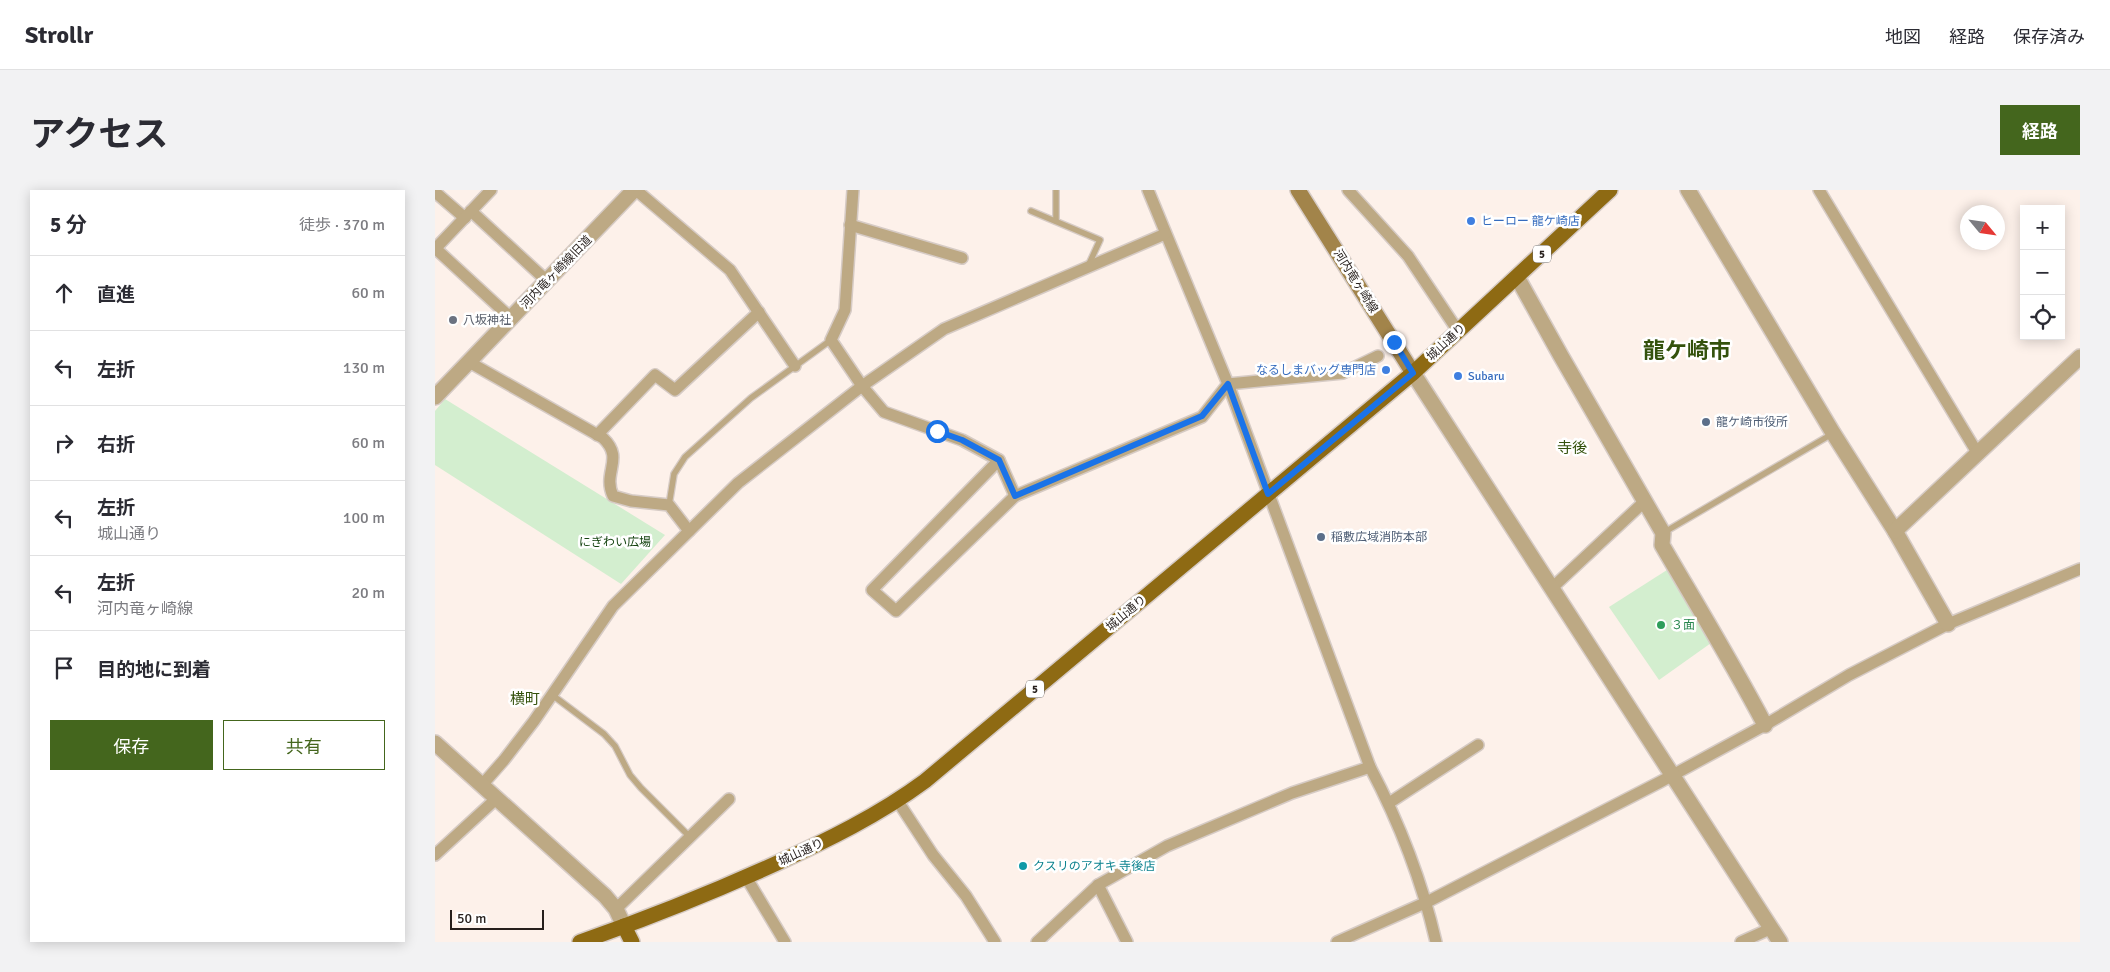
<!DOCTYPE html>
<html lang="ja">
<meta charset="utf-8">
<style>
:root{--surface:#fff;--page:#f2f2f3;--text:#2b2b33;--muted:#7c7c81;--line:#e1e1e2;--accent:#44661d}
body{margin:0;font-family:Signika,"Noto Sans JP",sans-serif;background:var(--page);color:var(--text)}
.controls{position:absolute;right:15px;top:15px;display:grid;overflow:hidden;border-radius:0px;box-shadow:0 2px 12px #0003}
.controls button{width:45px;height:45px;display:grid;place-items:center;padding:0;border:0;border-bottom:1px solid var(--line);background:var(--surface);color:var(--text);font:25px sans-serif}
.compass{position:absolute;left:1525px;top:15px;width:45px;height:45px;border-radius:50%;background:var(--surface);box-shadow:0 2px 12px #0003;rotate:119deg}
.scale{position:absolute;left:15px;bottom:12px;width:94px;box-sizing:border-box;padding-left:5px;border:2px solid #261f1c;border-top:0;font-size:14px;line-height:18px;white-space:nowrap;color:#261f1c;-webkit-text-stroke:4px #fff;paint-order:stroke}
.stop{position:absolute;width:15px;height:15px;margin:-11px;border:4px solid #1a73e8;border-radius:50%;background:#fff}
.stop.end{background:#1a73e8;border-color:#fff;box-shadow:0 1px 5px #0008}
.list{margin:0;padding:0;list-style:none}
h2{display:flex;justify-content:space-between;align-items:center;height:65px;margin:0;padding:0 20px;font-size:21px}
h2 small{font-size:16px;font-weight:400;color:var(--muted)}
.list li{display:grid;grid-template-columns:32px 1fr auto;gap:15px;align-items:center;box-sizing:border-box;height:75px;padding:0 20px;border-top:1px solid var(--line)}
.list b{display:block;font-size:19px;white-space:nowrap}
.list p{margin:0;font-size:16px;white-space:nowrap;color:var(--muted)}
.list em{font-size:16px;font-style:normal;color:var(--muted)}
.actions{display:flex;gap:10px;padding:15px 20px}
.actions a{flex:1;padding:11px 0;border:1px solid var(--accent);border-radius:0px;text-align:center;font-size:18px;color:var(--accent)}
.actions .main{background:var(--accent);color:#fff}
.icon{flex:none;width:28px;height:28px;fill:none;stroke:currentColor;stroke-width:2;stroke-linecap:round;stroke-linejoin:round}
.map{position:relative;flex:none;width:1645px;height:752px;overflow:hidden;border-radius:0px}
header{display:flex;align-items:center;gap:30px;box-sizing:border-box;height:70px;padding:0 25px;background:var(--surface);border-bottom:1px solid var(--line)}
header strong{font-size:24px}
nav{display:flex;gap:28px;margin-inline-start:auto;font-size:18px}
.intro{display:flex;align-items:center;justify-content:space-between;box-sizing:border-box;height:120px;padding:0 30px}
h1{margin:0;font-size:35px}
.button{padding:12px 22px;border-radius:0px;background:var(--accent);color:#fff;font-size:18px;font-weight:700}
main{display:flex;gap:30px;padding:0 30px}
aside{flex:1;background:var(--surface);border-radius:0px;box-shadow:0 2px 12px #0003}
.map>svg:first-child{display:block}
</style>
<header>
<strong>Strollr</strong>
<nav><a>地図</a><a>経路</a><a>保存済み</a></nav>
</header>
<div class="intro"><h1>アクセス</h1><a class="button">経路</a></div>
<main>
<aside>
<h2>5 分<small>徒歩 · 370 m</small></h2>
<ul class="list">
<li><svg class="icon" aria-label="ahead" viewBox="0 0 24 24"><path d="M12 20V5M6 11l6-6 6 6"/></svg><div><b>直進</b></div><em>60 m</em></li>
<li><svg class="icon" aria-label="left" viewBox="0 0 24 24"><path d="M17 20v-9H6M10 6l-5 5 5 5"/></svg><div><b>左折</b></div><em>130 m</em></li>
<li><svg class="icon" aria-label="right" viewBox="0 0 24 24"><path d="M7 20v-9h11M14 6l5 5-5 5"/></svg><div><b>右折</b></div><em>60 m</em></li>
<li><svg class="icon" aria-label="left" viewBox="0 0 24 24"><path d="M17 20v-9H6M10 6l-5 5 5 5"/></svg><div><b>左折</b><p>城山通り</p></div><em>100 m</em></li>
<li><svg class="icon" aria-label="left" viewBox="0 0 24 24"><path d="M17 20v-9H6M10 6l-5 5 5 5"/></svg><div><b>左折</b><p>河内竜ヶ崎線</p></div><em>20 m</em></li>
<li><svg class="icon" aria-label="arrive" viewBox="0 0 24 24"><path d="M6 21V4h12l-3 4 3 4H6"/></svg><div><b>目的地に到着</b></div></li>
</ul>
<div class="actions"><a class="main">保存</a><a>共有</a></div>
</aside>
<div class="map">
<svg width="1645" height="752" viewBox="0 0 1645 752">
<rect width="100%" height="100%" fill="#fdf1ea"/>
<!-- green -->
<g fill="#d3eecf">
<path d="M10 209 230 345 186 394 0 275V221Z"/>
<path d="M1232 380 1276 453 1224 490 1174 417Z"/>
</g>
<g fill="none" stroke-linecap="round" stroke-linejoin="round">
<defs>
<g id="service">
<path d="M621 0V31"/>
<path d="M596 21 665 50 654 74"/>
<path d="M234 315 239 284 250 267 316 208 396 150"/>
<path d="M1228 343 1397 244"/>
<path d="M116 504 169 544 180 556 195 585 206 598 254 646"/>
</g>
<g id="minor">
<path d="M201 0 295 80 360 176"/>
<path d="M418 0 410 120 396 150 427 196 449 222 527 250 564 270 580 306 767 227 793 194 908 183 943 166"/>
<path d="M713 0 793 194 935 577C964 632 987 691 1001 752"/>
<path d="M913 0 973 66 1023 141"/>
<path d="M1384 0 1543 264"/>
<path d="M0 2 30 28"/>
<path d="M36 21 112 91"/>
<path d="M415 35 527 68"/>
<path d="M0 58 77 129"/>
<path d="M0 59 56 0"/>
<path d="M34 172 168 248C190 269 167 282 178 306L196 311 234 315 254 341"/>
<path d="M162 245 220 185 240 200 324 122"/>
<path d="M564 270 437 400 461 421 580 306"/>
<path d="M1117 398 1210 311"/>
<path d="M47 595 69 570 99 531 178 416 303 293 427 196 509 139 730 44"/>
<path d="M462 610 498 665 531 706 560 752"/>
<path d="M954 613 1043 555"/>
<path d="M0 665 62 608"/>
<path d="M311 687 350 752"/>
<path d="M663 695 692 752"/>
<path d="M181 719 294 609"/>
<path d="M602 752 663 695 732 656 857 603 935 577"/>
<path d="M902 752 992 712 1225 592 1330 535 1414 485 1513 434 1645 379"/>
<path d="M1306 752 1337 738"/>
</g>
<g id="tertiary">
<path d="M1253 0 1398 243 1460 341 1513 434"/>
<path d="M1082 87 1126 166 1228 343 1227 355C1262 415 1298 474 1330 535"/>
<path d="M978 183 1345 752"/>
<path d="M0 207 199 0"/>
<path d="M1460 341 1645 167"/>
<path d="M0 553 170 706 181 719 189 736"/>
</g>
<path id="secondary" d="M863 0 978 183"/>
<g id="primary">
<path d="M189 736 197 752"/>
<path d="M145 752C211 729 276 703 340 674 391 651 444 625 490 591L978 183 1175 0"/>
</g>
</defs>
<!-- service casing -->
<use href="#service" stroke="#d6cbc5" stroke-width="8"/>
<!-- minor casing -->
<use href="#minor" stroke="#d6cbc5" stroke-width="14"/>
<!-- tertiary casing -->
<use href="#tertiary" stroke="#d6cbc5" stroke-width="18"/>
<!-- secondary casing -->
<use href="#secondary" stroke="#d6cbc5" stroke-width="18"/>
<!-- primary casing -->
<use href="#primary" stroke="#d6cbc5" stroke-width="18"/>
<!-- service -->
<use href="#service" stroke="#bda984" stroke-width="5.5"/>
<!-- minor -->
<use href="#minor" stroke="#bda984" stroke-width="11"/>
<!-- tertiary -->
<use href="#tertiary" stroke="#bda984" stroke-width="15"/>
<!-- secondary -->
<use href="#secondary" stroke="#a2844a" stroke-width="15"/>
<!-- primary -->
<use href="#primary" stroke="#8e6a13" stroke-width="15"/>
</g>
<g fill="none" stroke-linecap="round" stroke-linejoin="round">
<!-- route -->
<path stroke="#1a73e8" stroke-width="6" d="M502 241 527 250 564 270 580 306 767 226 793 194 833 304 978 183 959 152"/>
</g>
<!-- markers -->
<g fill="#3f7fe0" stroke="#fff" stroke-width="2">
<circle cx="1036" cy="31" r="5"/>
<circle cx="951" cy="180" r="5"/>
<circle cx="1023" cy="186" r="5"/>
</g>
<circle fill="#6b7280" stroke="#fff" stroke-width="2" cx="18" cy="130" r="5"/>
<g fill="#5c6f8a" stroke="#fff" stroke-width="2">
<circle cx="1271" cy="232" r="5"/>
<circle cx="886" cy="347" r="5"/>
</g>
<circle fill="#2e9e5b" stroke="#fff" stroke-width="2" cx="1226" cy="435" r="5"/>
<circle fill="#0f9aa8" stroke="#fff" stroke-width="2" cx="588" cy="676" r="5"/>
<g text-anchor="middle" stroke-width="5" stroke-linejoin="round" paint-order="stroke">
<!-- shield labels -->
<g fill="#fff" stroke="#676260" stroke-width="1">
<rect x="1098" y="55.5" width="18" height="17" rx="4"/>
<rect x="591" y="490.5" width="18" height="17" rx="4"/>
</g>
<g font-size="11" font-weight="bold" fill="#261f1c">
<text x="1107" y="68">5</text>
<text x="600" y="503">5</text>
</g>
<!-- shop labels -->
<g font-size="12" fill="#366cbe" stroke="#fff" text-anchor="start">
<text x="1046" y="35">ヒーロー 龍ケ崎店</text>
<text x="941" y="184" text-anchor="end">なるしまバッグ専門店</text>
<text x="1033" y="190">Subaru</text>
</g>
<!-- street labels -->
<g font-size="12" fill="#261f1c" stroke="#fff">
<text transform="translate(121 82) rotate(-46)" y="4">河内竜ヶ崎線旧道</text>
<text transform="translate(921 91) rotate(58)" y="4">河内竜ヶ崎線</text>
<text transform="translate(1011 152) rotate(-43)" y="4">城山通り</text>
<text transform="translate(691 423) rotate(-40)" y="4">城山通り</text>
<text transform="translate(366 662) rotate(-25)" y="4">城山通り</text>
</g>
<!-- worship labels -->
<g font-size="12" fill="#5b616d" stroke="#fff" text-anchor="start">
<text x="28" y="134">八坂神社</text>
</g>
<!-- service labels -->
<g font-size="12" fill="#4e5e75" stroke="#fff" text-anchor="start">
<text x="1281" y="236">龍ケ崎市役所</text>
<text x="896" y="351">稲敷広域消防本部</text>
</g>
<!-- park labels -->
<g font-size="12" fill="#154310" stroke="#fff">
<text x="180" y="356">にぎわい広場</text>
</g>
<!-- leisure labels -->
<g font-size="12" fill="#27864d" stroke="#fff" text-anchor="start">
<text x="1236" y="439">３面</text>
</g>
<!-- culture labels -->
<g font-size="12" fill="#0d838f" stroke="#fff" text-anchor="start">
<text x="598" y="680">クスリのアオキ 寺後店</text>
</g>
<!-- quarter labels -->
<g font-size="15" fill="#34520d" stroke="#fff">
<text x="1137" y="263">寺後</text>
<text x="90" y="514">横町</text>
</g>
<!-- town labels -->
<g font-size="22" font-weight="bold" fill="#34520d" stroke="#fff">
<text x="1252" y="168">龍ケ崎市</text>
</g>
</g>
</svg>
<div class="controls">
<button>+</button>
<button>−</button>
<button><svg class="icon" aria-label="locate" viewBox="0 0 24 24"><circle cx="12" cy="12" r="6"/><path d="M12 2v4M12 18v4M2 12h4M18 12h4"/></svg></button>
</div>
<svg class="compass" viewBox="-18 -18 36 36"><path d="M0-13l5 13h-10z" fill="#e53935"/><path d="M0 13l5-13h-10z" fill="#7c7c81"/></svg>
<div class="scale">50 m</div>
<div class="stop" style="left:502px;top:241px"></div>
<div class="stop end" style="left:959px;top:152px"></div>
</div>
</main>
